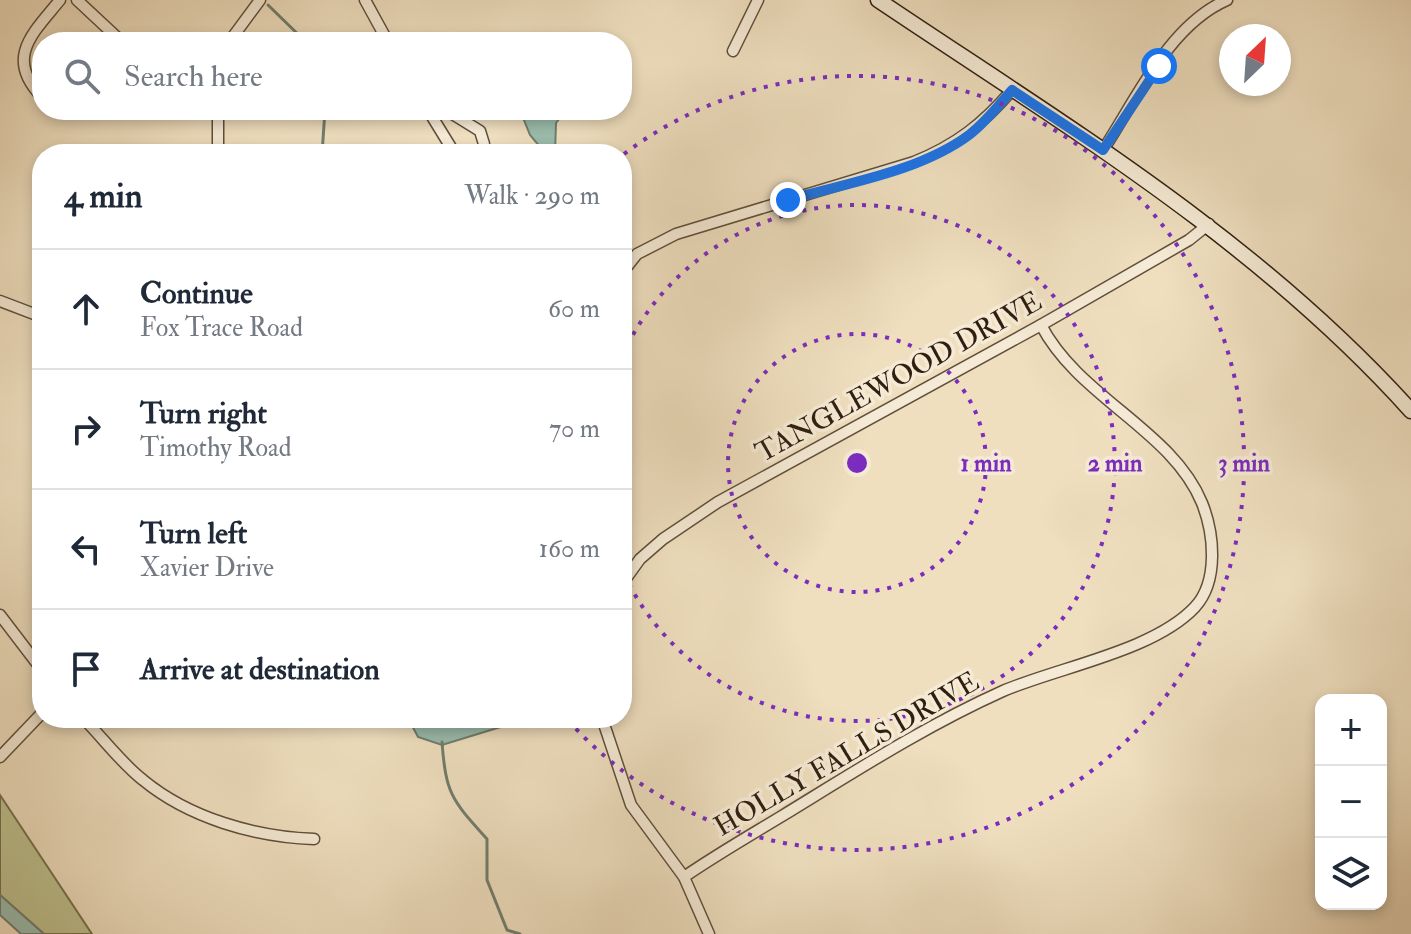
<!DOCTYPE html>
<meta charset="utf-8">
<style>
:root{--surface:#fff;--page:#f6f6f7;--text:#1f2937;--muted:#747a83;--line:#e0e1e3}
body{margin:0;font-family:"IM FELL Double Pica",serif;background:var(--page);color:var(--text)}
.controls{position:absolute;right:24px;bottom:24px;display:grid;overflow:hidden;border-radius:16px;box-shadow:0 4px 12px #0003}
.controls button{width:72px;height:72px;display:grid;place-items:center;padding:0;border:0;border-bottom:2px solid var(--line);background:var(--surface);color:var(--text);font:40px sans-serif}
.compass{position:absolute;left:1219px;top:24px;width:72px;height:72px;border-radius:50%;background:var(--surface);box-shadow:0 4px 12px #0003;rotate:25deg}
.stop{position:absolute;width:24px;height:24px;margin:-18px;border:6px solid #1a73e8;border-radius:50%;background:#fff}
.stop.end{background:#1a73e8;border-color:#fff;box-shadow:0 2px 8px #0008}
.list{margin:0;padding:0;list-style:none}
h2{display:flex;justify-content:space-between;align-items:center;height:104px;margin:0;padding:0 32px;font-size:34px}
h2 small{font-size:26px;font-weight:400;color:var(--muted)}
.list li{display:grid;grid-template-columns:52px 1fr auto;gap:24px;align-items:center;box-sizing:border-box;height:120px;padding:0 32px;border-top:2px solid var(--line)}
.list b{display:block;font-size:30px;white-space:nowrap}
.list p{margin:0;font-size:26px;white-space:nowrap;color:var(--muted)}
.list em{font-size:26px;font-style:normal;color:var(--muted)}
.icon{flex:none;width:44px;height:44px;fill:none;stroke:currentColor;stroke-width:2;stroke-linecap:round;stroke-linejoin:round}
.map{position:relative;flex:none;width:1411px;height:934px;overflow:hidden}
.search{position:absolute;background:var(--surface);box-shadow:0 4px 12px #0003;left:32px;top:32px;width:600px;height:88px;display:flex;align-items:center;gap:20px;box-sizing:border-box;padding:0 28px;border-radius:32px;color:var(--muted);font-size:30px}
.panel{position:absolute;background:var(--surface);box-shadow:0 4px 12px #0003;left:32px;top:144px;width:600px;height:584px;border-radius:32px}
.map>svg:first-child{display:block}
</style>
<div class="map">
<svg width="1411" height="934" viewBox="0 0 1411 934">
<rect width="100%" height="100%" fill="#efdfbf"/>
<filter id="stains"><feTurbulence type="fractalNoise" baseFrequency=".0025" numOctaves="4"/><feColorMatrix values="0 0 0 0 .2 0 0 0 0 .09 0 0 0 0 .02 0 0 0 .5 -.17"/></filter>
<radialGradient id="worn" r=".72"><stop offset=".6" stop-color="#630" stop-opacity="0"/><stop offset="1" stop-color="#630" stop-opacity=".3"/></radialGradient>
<!-- green -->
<path fill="#bdc18f" stroke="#767050" stroke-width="2" d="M0 795 92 934H44L0 895Z"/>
<!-- water -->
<g fill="#9abdae" stroke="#707e6f" stroke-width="2">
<path d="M520 110H566L556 123 555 154H546L530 135Z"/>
<path d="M408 718H530L442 745 418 737Z"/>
<path d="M0 895 44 934H21L0 915Z"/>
</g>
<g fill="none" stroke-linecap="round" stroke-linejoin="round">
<!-- stream -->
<g stroke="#707e6f" stroke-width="3">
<path d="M268 5 306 42"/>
<path d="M322 154 325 110"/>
<path d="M442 742C446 795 452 800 487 839V880L507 930 520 934"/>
</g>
<defs>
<g id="minor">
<path d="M77 0 122 42"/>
<path d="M365 0 388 42"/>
<path d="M229 42 260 0"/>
<path d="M733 51 758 0"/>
<path d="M42 97C4 58 33 33 60 0"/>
<path d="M428 110 455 154"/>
<path d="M446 110 480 131 484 144 480 154"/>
<path d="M1103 150C1136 100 1169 25 1227 0"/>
<path d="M218 154V110"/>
<path d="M622 273 637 254 676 234 914 162C956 145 983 124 1012 90"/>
<path d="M0 301 42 317"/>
<path d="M622 584 640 559 663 539 718 502 1041 325 1189 240 1209 224"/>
<path d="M0 615 42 670"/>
<path d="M83 718C103 738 121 763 143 780 189 818 255 837 314 839"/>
<path d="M602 718 631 805 684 877 709 934"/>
<path d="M0 757 42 713"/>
<path d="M684 877C716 855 749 836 782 816 854 772 925 726 1003 691 1059 667 1154 651 1195 607 1219 581 1214 533 1202 503 1172 430 1079 398 1041 325"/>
</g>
<path id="secondary" d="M878 0C1067 127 1257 240 1411 411"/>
</defs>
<!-- minor casing -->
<use href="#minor" stroke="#604f3c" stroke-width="13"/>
<!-- secondary casing -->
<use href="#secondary" stroke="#301f10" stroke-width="17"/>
<!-- minor -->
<use href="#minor" stroke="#f5ead5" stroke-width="10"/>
<!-- secondary -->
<use href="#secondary" stroke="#f5ead5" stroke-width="14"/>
</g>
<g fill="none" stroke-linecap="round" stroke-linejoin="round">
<!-- route -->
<path stroke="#1a73e8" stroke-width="10" d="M788 200C846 183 919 172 969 135 986 122 999 105 1012 90L1103 150 1159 66"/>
</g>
<!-- distance rings -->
<g fill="none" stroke="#7b2cbf" stroke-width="4" stroke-dasharray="4 8">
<circle cx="857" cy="463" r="129"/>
<path d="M622 356A258 258 0 1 1 622 570"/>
<path d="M624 154A387 387 0 1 1 567 719"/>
</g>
<g text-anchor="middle" stroke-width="7" stroke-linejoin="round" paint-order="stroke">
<!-- street labels -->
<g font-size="28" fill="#301f10" stroke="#f5ead5">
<text transform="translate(898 376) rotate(-29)" y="10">TANGLEWOOD DRIVE</text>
<text transform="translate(846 753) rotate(-30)" y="10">HOLLY FALLS DRIVE</text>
</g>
</g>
<circle cx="857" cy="463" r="12" fill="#7b2cbf" stroke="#f5ead5" stroke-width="4"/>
<g font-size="24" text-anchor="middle" font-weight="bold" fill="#7b2cbf" stroke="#f5ead5" stroke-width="7" stroke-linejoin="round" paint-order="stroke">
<text x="986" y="471">1 min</text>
<text x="1115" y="471">2 min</text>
<text x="1244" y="471">3 min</text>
</g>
<rect width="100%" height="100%" filter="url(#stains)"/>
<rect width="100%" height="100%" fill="url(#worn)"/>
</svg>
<div class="controls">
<button>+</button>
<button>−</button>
<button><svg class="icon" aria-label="layers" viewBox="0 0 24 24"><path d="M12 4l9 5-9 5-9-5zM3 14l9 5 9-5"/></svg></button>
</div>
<svg class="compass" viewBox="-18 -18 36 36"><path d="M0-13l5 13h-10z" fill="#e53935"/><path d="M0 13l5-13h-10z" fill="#747a83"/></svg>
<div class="stop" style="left:1159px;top:66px"></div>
<div class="stop end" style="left:788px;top:200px"></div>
<div class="search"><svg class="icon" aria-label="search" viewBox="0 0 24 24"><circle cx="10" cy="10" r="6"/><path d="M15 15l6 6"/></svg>Search here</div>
<section class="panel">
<h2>4 min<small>Walk · 290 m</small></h2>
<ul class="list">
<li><svg class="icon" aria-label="ahead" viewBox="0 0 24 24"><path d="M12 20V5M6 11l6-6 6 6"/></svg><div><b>Continue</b><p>Fox Trace Road</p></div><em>60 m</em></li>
<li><svg class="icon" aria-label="right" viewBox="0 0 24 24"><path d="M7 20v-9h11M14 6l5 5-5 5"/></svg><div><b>Turn right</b><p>Timothy Road</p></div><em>70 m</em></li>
<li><svg class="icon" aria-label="left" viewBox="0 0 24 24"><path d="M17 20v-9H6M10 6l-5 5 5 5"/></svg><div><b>Turn left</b><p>Xavier Drive</p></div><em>160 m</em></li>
<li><svg class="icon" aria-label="arrive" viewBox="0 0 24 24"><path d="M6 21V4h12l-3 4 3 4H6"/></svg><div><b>Arrive at destination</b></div></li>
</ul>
</section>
</div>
